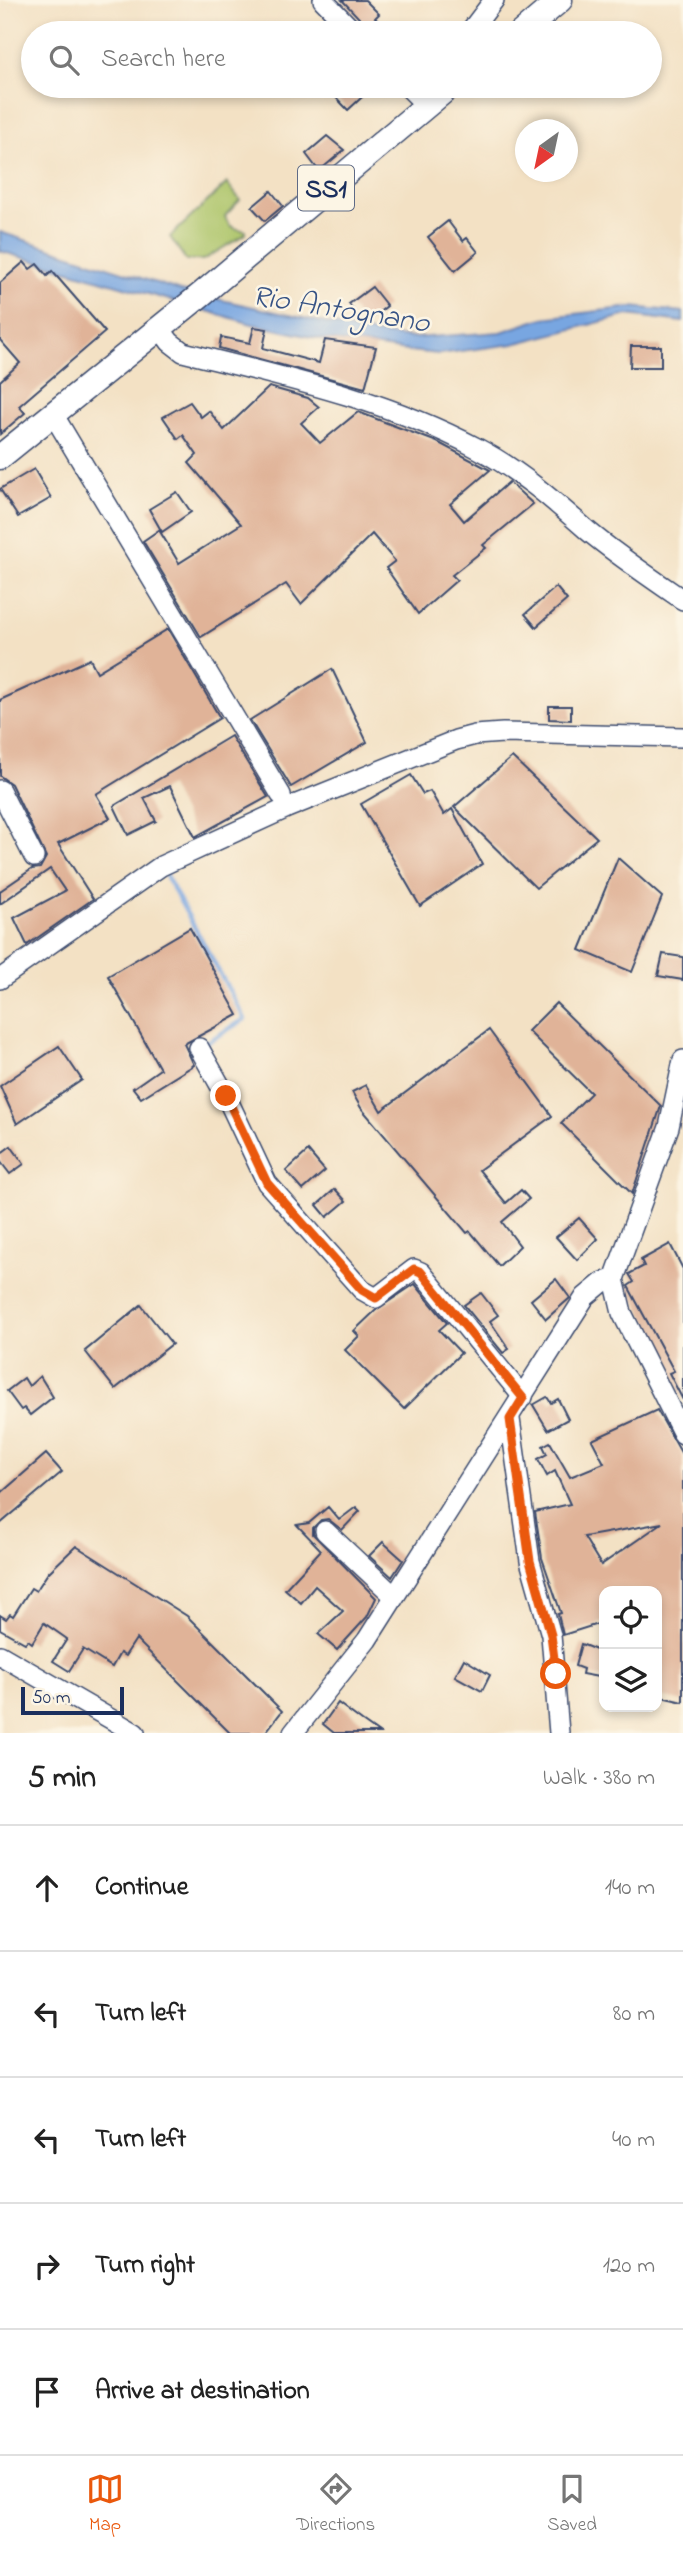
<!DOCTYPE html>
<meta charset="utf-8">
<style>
:root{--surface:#fff;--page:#f2f2f2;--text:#222;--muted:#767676;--line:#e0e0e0;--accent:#ea580c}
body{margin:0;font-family:"Indie Flower",sans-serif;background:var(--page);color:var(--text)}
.controls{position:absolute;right:21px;bottom:21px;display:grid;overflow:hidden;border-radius:14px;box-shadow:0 4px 10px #0003}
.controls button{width:63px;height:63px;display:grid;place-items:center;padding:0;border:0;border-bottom:2px solid var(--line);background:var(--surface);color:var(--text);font:35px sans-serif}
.compass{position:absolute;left:515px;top:119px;width:63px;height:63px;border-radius:50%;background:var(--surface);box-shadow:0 4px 10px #0003;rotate:213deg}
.scale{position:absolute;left:21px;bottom:18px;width:103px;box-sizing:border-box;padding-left:7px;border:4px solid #1b2f5e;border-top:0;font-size:19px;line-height:24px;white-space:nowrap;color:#1b2f5e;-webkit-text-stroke:5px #fcf5e5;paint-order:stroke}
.stop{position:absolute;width:21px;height:21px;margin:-16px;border:5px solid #ea580c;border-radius:50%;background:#fff}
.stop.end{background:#ea580c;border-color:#fff;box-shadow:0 2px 7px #0008}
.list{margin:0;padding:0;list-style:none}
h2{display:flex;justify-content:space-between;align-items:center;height:91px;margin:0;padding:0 28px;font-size:30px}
h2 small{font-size:23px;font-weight:400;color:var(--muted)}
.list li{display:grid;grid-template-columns:46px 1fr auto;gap:21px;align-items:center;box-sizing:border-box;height:126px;padding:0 28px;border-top:2px solid var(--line)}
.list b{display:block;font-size:26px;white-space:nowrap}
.list em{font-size:23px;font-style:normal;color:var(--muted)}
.icon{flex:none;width:38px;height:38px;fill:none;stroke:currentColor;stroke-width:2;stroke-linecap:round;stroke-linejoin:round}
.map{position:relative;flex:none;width:683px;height:1733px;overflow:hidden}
.search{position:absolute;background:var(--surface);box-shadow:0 4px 10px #0003;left:21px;right:21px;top:21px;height:77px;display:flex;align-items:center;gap:18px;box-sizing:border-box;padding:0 24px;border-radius:38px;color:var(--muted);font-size:26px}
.sheet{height:721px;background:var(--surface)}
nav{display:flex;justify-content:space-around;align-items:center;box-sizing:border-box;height:98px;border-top:2px solid var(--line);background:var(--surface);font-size:19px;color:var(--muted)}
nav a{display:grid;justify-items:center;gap:4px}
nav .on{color:var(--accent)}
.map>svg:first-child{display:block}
</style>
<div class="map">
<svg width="683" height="1733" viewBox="0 0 683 1733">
<rect width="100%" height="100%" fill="#fcf5e5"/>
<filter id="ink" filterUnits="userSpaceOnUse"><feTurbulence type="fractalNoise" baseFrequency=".0143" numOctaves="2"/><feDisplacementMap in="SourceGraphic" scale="14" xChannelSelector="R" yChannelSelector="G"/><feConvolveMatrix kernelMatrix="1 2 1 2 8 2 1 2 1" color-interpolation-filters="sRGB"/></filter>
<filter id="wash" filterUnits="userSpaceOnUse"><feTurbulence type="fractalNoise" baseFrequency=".00686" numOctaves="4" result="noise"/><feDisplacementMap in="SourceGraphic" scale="28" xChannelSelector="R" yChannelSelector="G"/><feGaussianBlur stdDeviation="1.57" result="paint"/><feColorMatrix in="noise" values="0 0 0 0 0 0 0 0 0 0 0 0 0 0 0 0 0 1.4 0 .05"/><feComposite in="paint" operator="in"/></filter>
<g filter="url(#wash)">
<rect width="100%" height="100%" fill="#f3e1c4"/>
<!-- green -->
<path fill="#adc56a" stroke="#647a64" stroke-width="2" d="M227 183 240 200 225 216C229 229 235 228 246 231V234L203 260H186L170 237Z"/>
<!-- water -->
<path fill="#78a6e1" stroke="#4a6aa0" stroke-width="2" d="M0 232 181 291 371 333 413 338 501 332 543 318 631 307 683 312V322L628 315 513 344 439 354 409 351 325 340 252 324 0 251Z"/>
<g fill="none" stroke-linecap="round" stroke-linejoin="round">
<!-- stream -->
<path stroke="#78a6e1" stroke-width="4.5" d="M164 872 245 1019 204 1044"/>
</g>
<g id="blocks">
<!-- building -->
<g fill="#e0b398" fill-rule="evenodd">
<path d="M342 0H365L379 14 375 18 390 33H367L359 18Z"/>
<path d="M325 86H374L348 110Z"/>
<path d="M327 136 344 150 319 171 306 154Z"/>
<path d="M271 191 283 206 265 221 252 207Z"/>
<path d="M448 221 463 241 467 238 478 252 455 271 428 237Z"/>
<path d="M24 262 30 269 37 264 47 276 52 271 105 332 19 406 25 413 0 434V381L20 363 0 340V283Z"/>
<path d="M372 287 387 306 364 324 349 304Z"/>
<path d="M254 327 267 329 263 348 319 363 325 340 376 347 365 388 219 348 221 337 250 343Z"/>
<path d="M631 346H661V367H630Z"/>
<path d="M269 387 308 398 319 407 301 423 320 443 358 412 437 442 490 470 450 504 464 521 509 482 533 504 483 545 486 548 452 575 457 580 418 614 386 568 395 561 372 534 301 604 286 584 201 637 143 541 159 530 179 563 241 524 189 463 197 455 183 435 178 439 163 417 190 402 201 417 209 411 224 430Z"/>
<path d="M34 469 51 498 18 517 0 489Z"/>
<path d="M177 492 191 512 162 532 149 509Z"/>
<path d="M556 587 567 600 536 627 525 614Z"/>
<path d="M168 629 220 718 96 794 110 818 58 844 93 899 27 945 14 918 65 891 50 869 0 904V891L32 869 40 868 46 857 11 784 0 776V700L90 659 97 672Z"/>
<path d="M332 669 367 742 291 787 250 720Z"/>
<path d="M549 706H571V720L549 719Z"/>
<path d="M231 736 268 797 195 837 170 786 144 798 156 821 128 835 114 806Z"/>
<path d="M512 757 597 838 536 888 454 807Z"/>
<path d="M411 775 423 794 430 791 444 815 452 809 482 864 420 906 361 804Z"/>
<path d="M618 858 662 897 632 972 580 950Z"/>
<path d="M190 928 238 1015 184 1044 194 1065 141 1098 133 1088 160 1069 108 976Z"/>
<path d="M663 954 683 957V980L658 976Z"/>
<path d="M556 1003 661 1106 632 1194 561 1123 591 1093 528 1031Z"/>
<path d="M489 1030 552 1116 479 1170 506 1203 521 1190 529 1199 502 1222 520 1246 499 1266 470 1231 467 1233 361 1108 352 1092 366 1085 381 1111Z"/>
<path d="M59 1046 82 1080 17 1124 0 1086Z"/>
<path d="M11 1146 24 1164 10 1174 0 1161V1154Z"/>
<path d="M308 1151 325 1171 303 1190 286 1171Z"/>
<path d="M335 1189 346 1201 327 1217 317 1205Z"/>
<path d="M579 1218 598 1239 577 1260 556 1237Z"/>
<path d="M670 1244 683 1269V1400L669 1373 674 1371 628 1286 634 1282 629 1274 644 1266 641 1260Z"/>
<path d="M556 1279 570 1298 546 1319 531 1300Z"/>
<path d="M415 1284 447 1323 439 1330 461 1353 404 1409 345 1350 359 1336 354 1331 376 1310Z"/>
<path d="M481 1293 498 1315 490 1321 509 1349 503 1353 464 1305Z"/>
<path d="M141 1305 172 1344 115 1389 85 1351Z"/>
<path d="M40 1376 53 1397 30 1415 24 1408 21 1410 7 1391 24 1378 29 1386Z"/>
<path d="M547 1397 551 1403 558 1399 568 1419 548 1430 533 1405Z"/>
<path d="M657 1410 683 1456V1702L657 1696V1591H604V1622L563 1635 558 1614 561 1613 542 1558 535 1512 570 1504 555 1471 547 1476 538 1459 547 1454 543 1446 550 1442 570 1477 604 1463 592 1440ZM662 1523 601 1565 584 1537Z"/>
<path d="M46 1454 62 1472 0 1524V1494Z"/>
<path d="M328 1507 339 1520 356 1507 360 1511 342 1530 328 1519 321 1520 313 1528V1534L376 1598 367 1617 337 1650 318 1634 343 1611 315 1586 301 1603 285 1589 321 1550 297 1525 309 1523Z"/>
<path d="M383 1542 403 1560 392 1577 369 1556Z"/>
<path d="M76 1546 187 1616 282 1711 265 1733H230L136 1639 125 1656 120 1653 112 1667 83 1649 69 1671 53 1661 67 1639 44 1623 32 1643 28 1640 25 1643 0 1629V1615L6 1619 10 1614 13 1616 31 1588 36 1591 48 1573Z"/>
<path d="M581 1644 604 1653V1678L582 1674 583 1669 575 1666Z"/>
<path d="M464 1659 490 1675 482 1691 455 1676Z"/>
<path d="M338 1703 362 1721 379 1733H334L323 1724Z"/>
</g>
</g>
</g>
<g filter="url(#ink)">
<use href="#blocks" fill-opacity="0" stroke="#3b4a6d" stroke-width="2"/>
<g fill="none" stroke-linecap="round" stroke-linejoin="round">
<defs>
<g id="minor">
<path d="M323 0 355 33"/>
<path d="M469 33 494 0"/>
<path d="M407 86 425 104"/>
<path d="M159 327 170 342 183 352C283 377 385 399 477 448 519 470 553 500 588 531 618 556 651 578 683 600"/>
<path d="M53 414 281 795"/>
<path d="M0 790 34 857"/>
<path d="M0 979 161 866 287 808 456 740 475 735 503 733 683 737"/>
<path d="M199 1048 226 1096 267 1183 362 1290 376 1298 414 1269 421 1272 523 1397"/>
<path d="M683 1060 669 1127 614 1279 622 1313 683 1434"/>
<path d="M510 1419 530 1561 551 1635 559 1733"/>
<path d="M325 1531 394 1596"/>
<path d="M0 1655 135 1733"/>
<path d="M293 1733 367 1640 585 1297 603 1282 614 1279"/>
</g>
<g id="major">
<path d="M521 33 560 0"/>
<path d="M0 457 203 293 450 86"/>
</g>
</defs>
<!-- minor casing -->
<use href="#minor" stroke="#3b4a6d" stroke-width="22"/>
<!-- major casing -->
<use href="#major" stroke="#3b4a6d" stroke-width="27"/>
<!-- minor -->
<use href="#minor" stroke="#fff" stroke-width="19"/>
<!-- major -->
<use href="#major" stroke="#fff" stroke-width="24"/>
</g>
</g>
<g fill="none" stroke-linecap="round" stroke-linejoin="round" filter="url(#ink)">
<!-- route -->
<path stroke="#ea580c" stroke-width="9" d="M226 1096 267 1183 362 1290 376 1298 414 1269 421 1272 523 1398 510 1419 530 1561 551 1635 556 1674"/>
</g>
<g text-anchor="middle" stroke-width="5" stroke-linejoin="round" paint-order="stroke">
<!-- shield labels -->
<rect fill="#fcf5e5" stroke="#5e6a86" stroke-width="2" x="298" y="165.5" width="56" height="45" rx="5"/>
<g font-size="26" font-weight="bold" fill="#1b2f5e">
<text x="326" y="197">SS1</text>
</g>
<!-- water labels -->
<g font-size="30" font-style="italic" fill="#375385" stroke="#fcf5e5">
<text transform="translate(341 308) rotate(9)" y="10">Rio Antognano</text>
</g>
</g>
</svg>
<div class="controls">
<button><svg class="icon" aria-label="locate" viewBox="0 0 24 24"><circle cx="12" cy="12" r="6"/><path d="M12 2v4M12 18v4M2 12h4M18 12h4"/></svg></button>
<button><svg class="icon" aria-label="layers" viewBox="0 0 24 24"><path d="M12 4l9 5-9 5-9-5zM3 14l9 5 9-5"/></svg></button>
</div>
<svg class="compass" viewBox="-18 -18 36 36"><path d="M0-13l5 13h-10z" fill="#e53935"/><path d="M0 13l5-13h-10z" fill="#767676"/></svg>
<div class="scale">50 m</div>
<div class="stop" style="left:556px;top:1674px"></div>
<div class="stop end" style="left:226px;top:1096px"></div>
<div class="search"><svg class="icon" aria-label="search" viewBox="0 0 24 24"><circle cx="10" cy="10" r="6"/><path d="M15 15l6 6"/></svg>Search here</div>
</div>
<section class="sheet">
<h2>5 min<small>Walk · 380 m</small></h2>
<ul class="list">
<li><svg class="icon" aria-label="ahead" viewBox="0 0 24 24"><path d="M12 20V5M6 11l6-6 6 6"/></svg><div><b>Continue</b></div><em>140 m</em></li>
<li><svg class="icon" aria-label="left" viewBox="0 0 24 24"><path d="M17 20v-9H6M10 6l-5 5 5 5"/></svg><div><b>Turn left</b></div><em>80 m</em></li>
<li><svg class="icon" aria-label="left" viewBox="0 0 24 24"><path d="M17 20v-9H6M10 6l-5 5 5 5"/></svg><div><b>Turn left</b></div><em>40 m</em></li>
<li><svg class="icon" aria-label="right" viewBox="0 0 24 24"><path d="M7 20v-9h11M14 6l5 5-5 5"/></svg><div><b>Turn right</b></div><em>120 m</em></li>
<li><svg class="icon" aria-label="arrive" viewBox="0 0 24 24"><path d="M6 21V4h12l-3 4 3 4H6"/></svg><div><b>Arrive at destination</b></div></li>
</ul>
</section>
<nav>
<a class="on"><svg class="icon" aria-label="map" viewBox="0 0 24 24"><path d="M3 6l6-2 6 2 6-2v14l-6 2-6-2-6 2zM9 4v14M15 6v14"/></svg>Map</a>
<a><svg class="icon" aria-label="directions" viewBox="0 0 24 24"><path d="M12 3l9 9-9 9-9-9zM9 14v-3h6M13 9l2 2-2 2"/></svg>Directions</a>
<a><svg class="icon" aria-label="saved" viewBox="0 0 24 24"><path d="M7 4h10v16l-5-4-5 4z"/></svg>Saved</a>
</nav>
